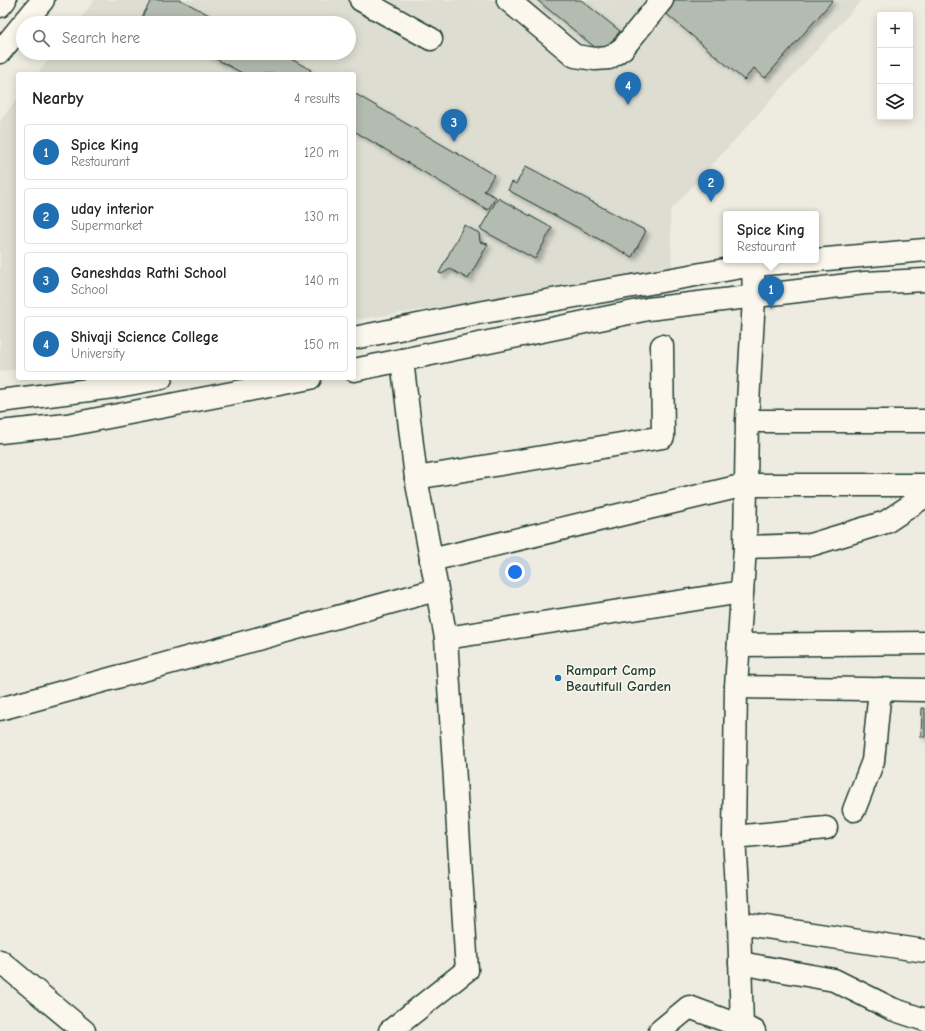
<!DOCTYPE html>
<meta charset="utf-8">
<style>
:root{--surface:#fff;--page:#f2f2f2;--text:#222;--muted:#767676;--line:#e0e0e0;--accent:#1f6fb2}
body{margin:0;font-family:"Comic Neue",sans-serif;background:var(--page);color:var(--text)}
.controls{position:absolute;right:12px;top:12px;display:grid;overflow:hidden;border-radius:4px;box-shadow:0 2px 10px #0003}
.controls button{width:36px;height:36px;display:grid;place-items:center;padding:0;border:0;border-bottom:1px solid var(--line);background:var(--surface);color:var(--text);font:20px sans-serif}
.you{position:absolute;left:515px;top:572px;width:14px;height:14px;margin:-10px;border:3px solid #fff;border-radius:50%;background:#1a73e8;box-shadow:0 0 0 6px #1a73e833}
.badge{display:grid;place-items:center;width:26px;height:26px;border-radius:50%;background:var(--accent);color:#fff;font-size:13px;font-weight:700}
.pin{position:absolute;translate:-50% -33px;filter:drop-shadow(0 1px 2px #0008)}
.pin::after{content:'';position:absolute;top:21px;width:14px;height:12px;background:inherit;clip-path:polygon(0 0,100% 0,50% 100%)}
.popup{position:absolute;left:723px;top:211px;width:96px;height:52px;box-sizing:border-box;display:grid;place-content:center;border-radius:4px;background:var(--surface);filter:drop-shadow(0 1px 3px #0005);font-size:13px;white-space:nowrap;color:var(--muted)}
.popup b{font-size:15px;color:var(--text)}
.popup::after{content:'';position:absolute;left:50%;top:100%;margin-left:-8px;border:8px solid transparent;border-top-color:var(--surface)}
.list{margin:0;padding:0;list-style:none}
h2{display:flex;justify-content:space-between;align-items:center;height:52px;margin:0;padding:0 16px;font-size:17px}
h2 small{font-size:13px;font-weight:400;color:var(--muted)}
.list li{display:grid;grid-template-columns:26px 1fr auto;gap:12px;align-items:center;box-sizing:border-box;height:56px;margin:0 8px 8px;padding:0 8px;border:1px solid var(--line);border-radius:4px}
.list b{display:block;font-size:15px;white-space:nowrap}
.list p{margin:0;font-size:13px;white-space:nowrap;color:var(--muted)}
.list em{font-size:13px;font-style:normal;color:var(--muted)}
.icon{flex:none;width:22px;height:22px;fill:none;stroke:currentColor;stroke-width:2;stroke-linecap:round;stroke-linejoin:round}
.map{position:relative;flex:none;width:925px;height:1031px;overflow:hidden}
.search{position:absolute;background:var(--surface);box-shadow:0 2px 10px #0003;left:16px;top:16px;width:340px;height:44px;display:flex;align-items:center;gap:10px;box-sizing:border-box;padding:0 14px;border-radius:22px;color:var(--muted);font-size:15px}
.panel{position:absolute;background:var(--surface);box-shadow:0 2px 10px #0003;left:16px;top:72px;width:340px;height:308px;border-radius:4px}
.map>svg:first-child{display:block}
</style>
<div class="map">
<svg width="925" height="1031" viewBox="0 0 925 1031">
<defs>
<filter id="shadow"><feDropShadow dx="3.5" dy="3.5" stdDeviation="2" flood-color="#0004"/></filter>
</defs>
<rect width="100%" height="100%" fill="#eeece1"/>
<filter id="ink" filterUnits="userSpaceOnUse"><feTurbulence type="fractalNoise" baseFrequency=".025" numOctaves="2"/><feDisplacementMap in="SourceGraphic" scale="8" xChannelSelector="R" yChannelSelector="G"/><feConvolveMatrix kernelMatrix="1 2 1 2 8 2 1 2 1" color-interpolation-filters="sRGB"/></filter>
<g filter="url(#ink)">
<!-- built -->
<g fill="#ddddd2">
<path d="M95 0H862L670 211 672 274 354 320V74H37L54 53H349V23H77Z"/>
<path d="M18 98V369L0 372V121Z"/>
</g>
<!-- building -->
<g fill="#b4bbb0" stroke="#1f3d34" filter="url(#shadow)">
<path d="M151 0H181L224 23H149L141 19Z"/>
<path d="M537 0H581L620 31 602 53Z"/>
<path d="M671 0H833L765 78 754 68 744 80 662 10Z"/>
<path d="M205 53H280L311 70 308 74H244Z"/>
<path d="M354 93 494 175 484 191 496 197 488 210 354 131Z"/>
<path d="M526 166 646 231 632 257 508 190 512 182 516 184Z"/>
<path d="M498 198 552 228 535 259 480 229Z"/>
<path d="M464 225 479 233 480 242 488 244 468 279 450 269 442 274 439 273Z"/>
<path d="M922 708H925V737H921Z"/>
</g>
<g fill="none" stroke-linecap="round" stroke-linejoin="round">
<defs>
<g id="minor">
<path d="M361 0 431 39"/>
<path d="M508 0 575 56 595 59 609 58 623 48 662 0"/>
<path d="M816 260 925 250"/>
<path d="M354 338 478 313 753 265 814 260"/>
<path d="M354 370 648 309 865 283 925 280"/>
<path d="M0 401 113 387 161 378"/>
<path d="M747 421H925"/>
<path d="M0 432 67 425 310 378"/>
<path d="M416 478 663 437 662 346"/>
<path d="M745 547 810 545 886 522 925 496"/>
<path d="M431 560 745 485H925"/>
<path d="M446 638 742 592"/>
<path d="M739 645 925 643"/>
<path d="M736 687 925 690"/>
<path d="M0 709 436 590"/>
<path d="M854 810 873 761 880 689"/>
<path d="M734 837 826 828"/>
<path d="M739 923 925 951"/>
<path d="M0 961 84 1031"/>
<path d="M740 963 834 980 892 1009 925 1020"/>
<path d="M742 1027 739 923 734 837 736 687 745 547 747 421 754 298 753 265"/>
<path d="M390 1031 467 970 446 638 416 478 402 360"/>
<path d="M660 1031 689 1007 754 1031"/>
</g>
<g id="major">
<path d="M0 6 5 0"/>
<path d="M24 23 43 0"/>
<path d="M0 52 23 24"/>
</g>
</defs>
<!-- minor casing -->
<use href="#minor" stroke="#1f3d34" stroke-width="25"/>
<!-- major casing -->
<use href="#major" stroke="#1f3d34" stroke-width="25"/>
<!-- minor -->
<use href="#minor" stroke="#fbf7ec" stroke-width="22"/>
<!-- major -->
<use href="#major" stroke="#fbf7ec" stroke-width="22"/>
</g>
</g>
<!-- markers -->
<circle fill="#1f6fb2" stroke="#fbf7ec" stroke-width="1.5" cx="558" cy="678" r="4"/>
<g text-anchor="middle" stroke-width="3" stroke-linejoin="round" paint-order="stroke">
<!-- poi labels -->
<g font-size="14" font-weight="bold" fill="#1f3d34" stroke="#fbf7ec" text-anchor="start">
<text x="566" y="675">Rampart Camp<tspan x="566" dy="16">Beautifull Garden</tspan></text>
</g>
</g>
</svg>
<div class="controls">
<button>+</button>
<button>−</button>
<button><svg class="icon" aria-label="layers" viewBox="0 0 24 24"><path d="M12 4l9 5-9 5-9-5zM3 14l9 5 9-5"/></svg></button>
</div>
<div class="you"></div>
<div class="pin badge" style="left:771px;top:309px">1</div>
<div class="popup"><b>Spice King</b>Restaurant</div>
<div class="pin badge" style="left:711px;top:202px">2</div>
<div class="pin badge" style="left:454px;top:142px">3</div>
<div class="pin badge" style="left:628px;top:105px">4</div>
<div class="search"><svg class="icon" aria-label="search" viewBox="0 0 24 24"><circle cx="10" cy="10" r="6"/><path d="M15 15l6 6"/></svg>Search here</div>
<section class="panel">
<h2>Nearby<small>4 results</small></h2>
<ul class="list">
<li><span class="badge">1</span><div><b>Spice King</b><p>Restaurant</p></div><em>120 m</em></li>
<li><span class="badge">2</span><div><b>uday interior</b><p>Supermarket</p></div><em>130 m</em></li>
<li><span class="badge">3</span><div><b>Ganeshdas Rathi School</b><p>School</p></div><em>140 m</em></li>
<li><span class="badge">4</span><div><b>Shivaji Science College</b><p>University</p></div><em>150 m</em></li>
</ul>
</section>
</div>
